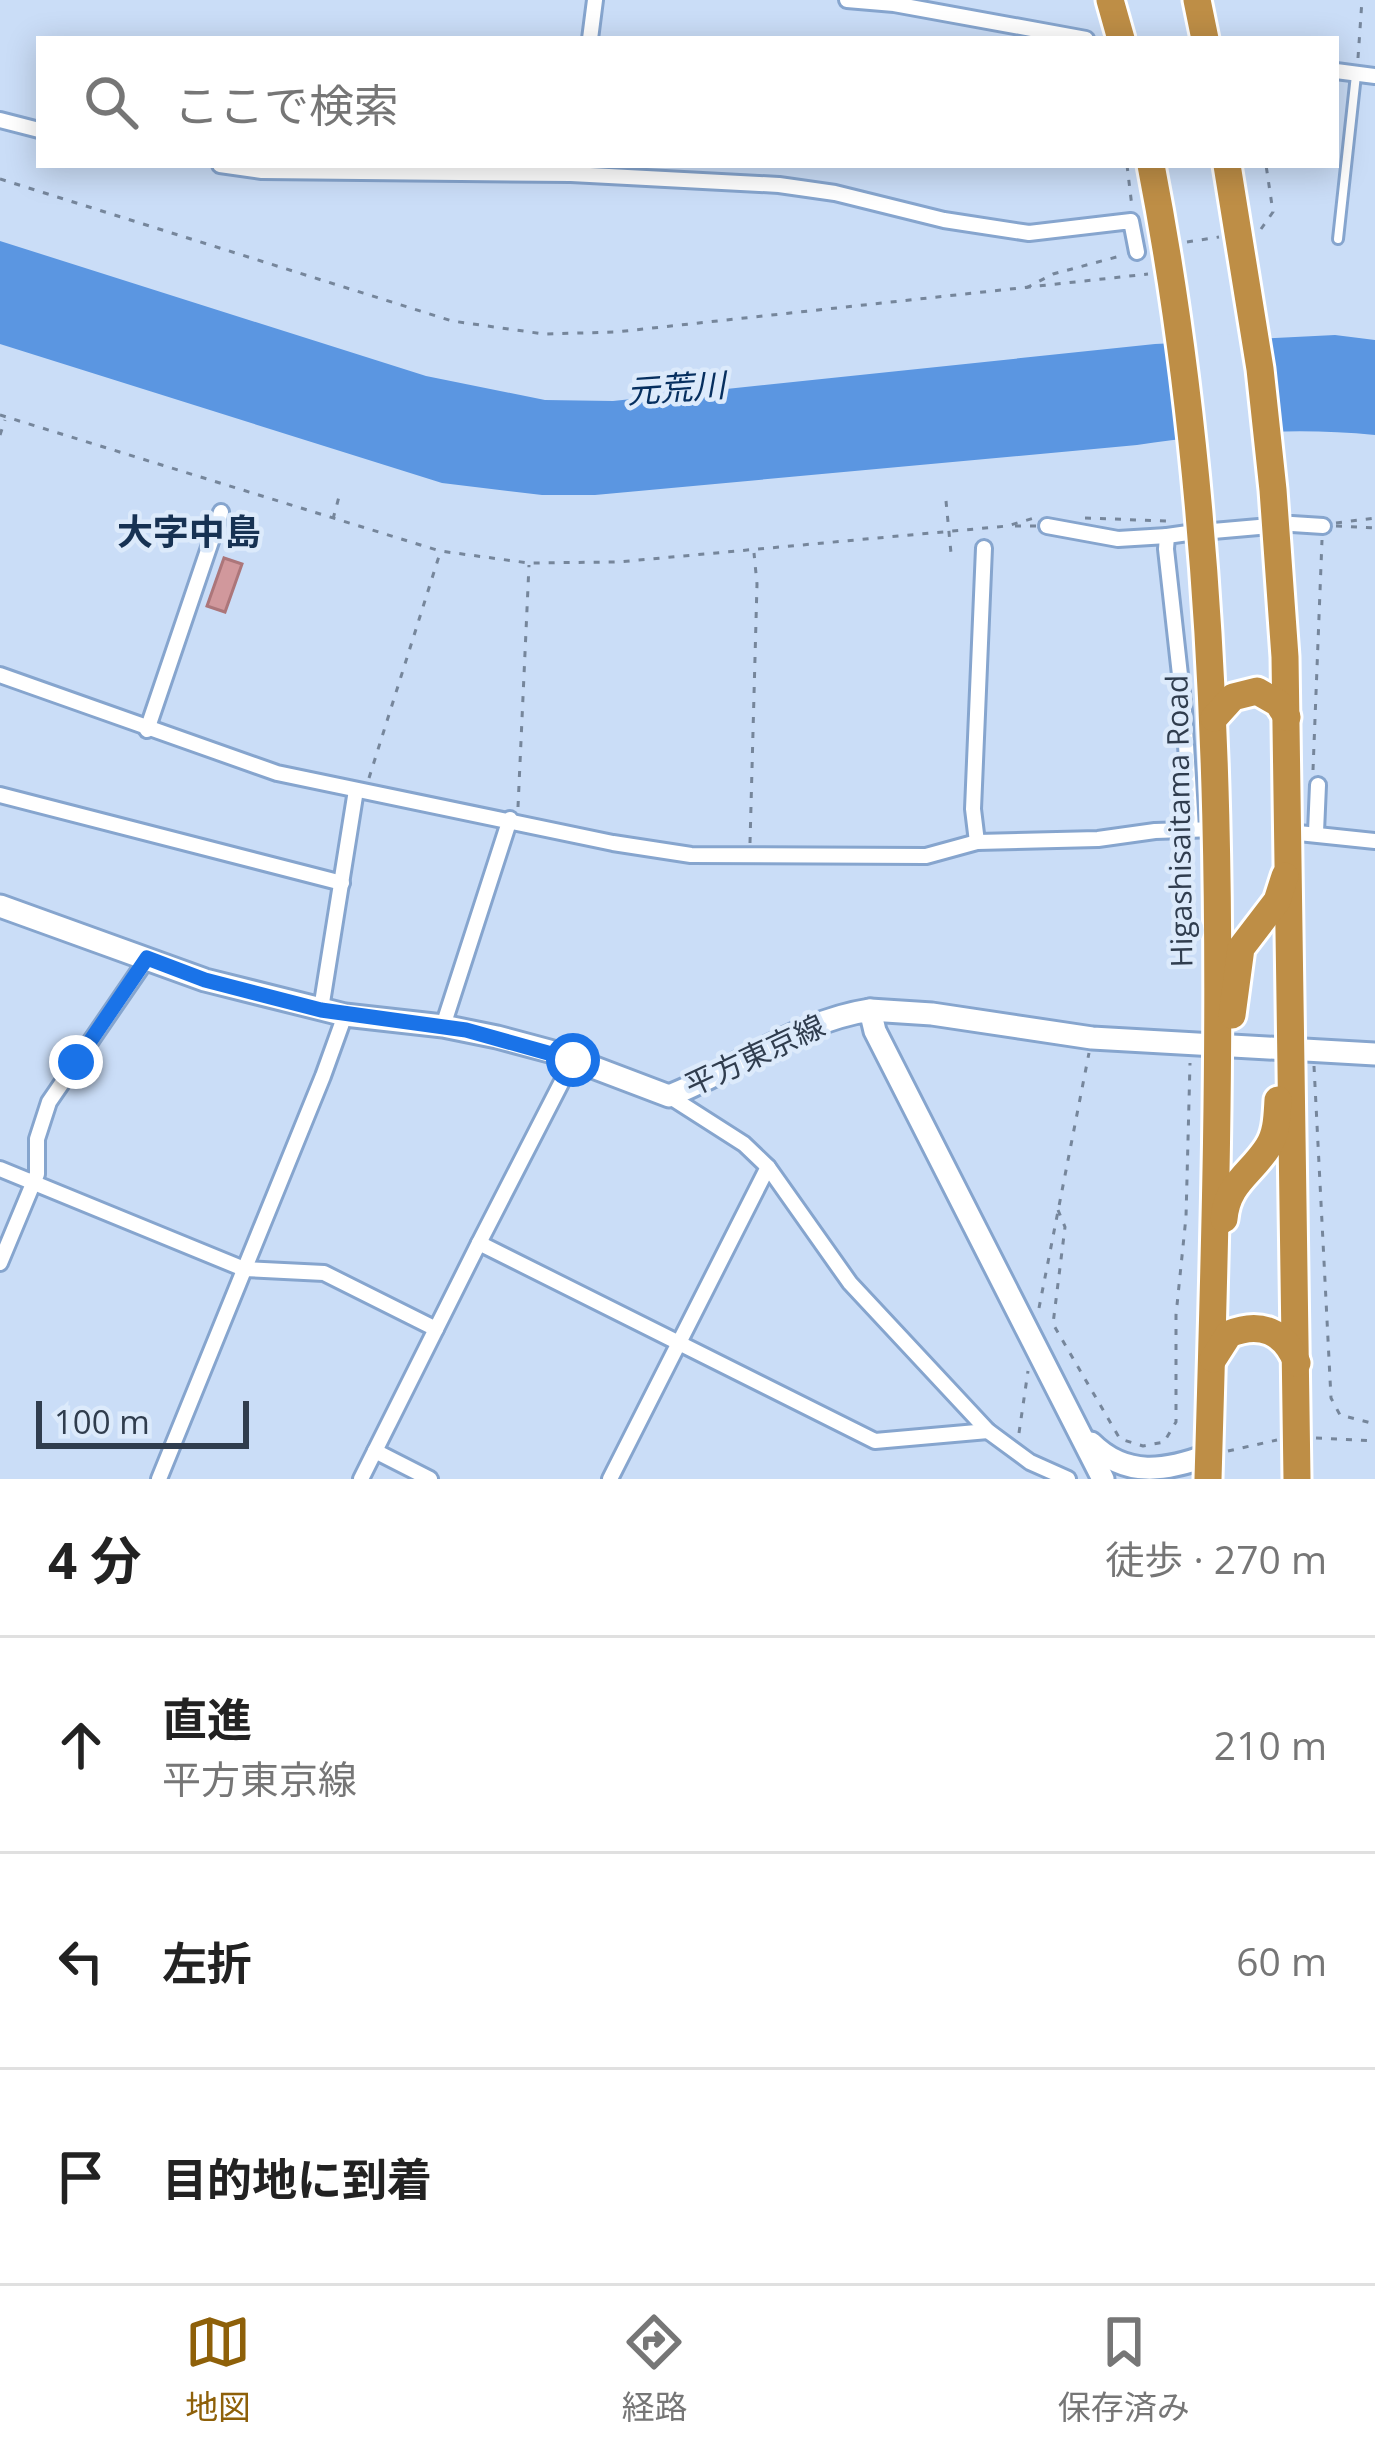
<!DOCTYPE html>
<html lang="ja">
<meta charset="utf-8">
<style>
:root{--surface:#fff;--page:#f2f2f2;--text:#222;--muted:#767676;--line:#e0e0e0;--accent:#8e6009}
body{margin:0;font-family:"Open Sans","Noto Sans JP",sans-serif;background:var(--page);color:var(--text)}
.scale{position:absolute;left:36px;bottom:30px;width:213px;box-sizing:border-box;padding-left:12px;border:6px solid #303d4e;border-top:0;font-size:33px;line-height:42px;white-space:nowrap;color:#303d4e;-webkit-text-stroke:9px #dceafb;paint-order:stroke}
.stop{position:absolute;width:36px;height:36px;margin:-27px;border:9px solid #1a73e8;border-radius:50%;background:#fff}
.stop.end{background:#1a73e8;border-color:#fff;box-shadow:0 3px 12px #0008}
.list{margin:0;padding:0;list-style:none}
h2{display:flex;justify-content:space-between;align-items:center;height:156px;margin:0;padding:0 48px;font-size:51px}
h2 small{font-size:39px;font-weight:400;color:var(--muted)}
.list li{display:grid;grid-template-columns:78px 1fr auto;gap:36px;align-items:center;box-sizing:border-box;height:216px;padding:0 48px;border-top:3px solid var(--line)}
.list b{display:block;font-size:45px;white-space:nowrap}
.list p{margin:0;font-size:39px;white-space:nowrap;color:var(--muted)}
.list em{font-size:39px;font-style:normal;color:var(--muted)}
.icon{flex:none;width:66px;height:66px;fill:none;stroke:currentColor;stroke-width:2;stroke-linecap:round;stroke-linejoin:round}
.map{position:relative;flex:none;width:1375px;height:1479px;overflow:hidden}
.search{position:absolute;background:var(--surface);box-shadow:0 6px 30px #0003;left:36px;right:36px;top:36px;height:132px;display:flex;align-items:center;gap:30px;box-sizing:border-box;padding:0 42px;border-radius:0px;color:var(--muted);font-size:45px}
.sheet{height:804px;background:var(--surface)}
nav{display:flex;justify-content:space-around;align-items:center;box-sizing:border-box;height:168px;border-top:3px solid var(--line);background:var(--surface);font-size:33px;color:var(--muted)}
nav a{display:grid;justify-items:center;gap:6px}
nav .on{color:var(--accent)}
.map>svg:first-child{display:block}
</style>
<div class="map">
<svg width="1375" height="1479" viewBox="0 0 1375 1479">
<rect width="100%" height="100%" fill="#caddf7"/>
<!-- water -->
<path fill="#5b96e1" d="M0 241 426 376 545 400 613 401 1155 344 1335 335 1375 340V435C1294 427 1218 433 1137 445L595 495H542L442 483 0 344Z"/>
<!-- pier -->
<path fill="#caddf7" d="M1270 333 1282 436 1180 445 1167 337Z"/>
<!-- building -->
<path fill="#d1989c" stroke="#ac767a" stroke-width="3" d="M224 558 242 564 225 612 207 606Z"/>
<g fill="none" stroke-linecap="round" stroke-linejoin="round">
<defs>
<path id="lane" d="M1338 239 1356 75"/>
<g id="street">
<path d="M847 0 894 4 1086 39"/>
<path d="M590 39 595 0"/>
<path d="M1336 71 1375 76"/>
<path d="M0 120 39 130"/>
<path d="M220 165 262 171 571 174 779 185 835 193 944 220 1029 233 1131 221 1137 252"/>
<path d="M1292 524 1323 526"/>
<path d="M1047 526 1118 539 1167 536"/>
<path d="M1213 531 1270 526"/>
<path d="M1188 533 1167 536 1166 549 1184 711 1191 829"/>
<path d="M0 675 277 773 613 843 691 855 926 856 977 842 1098 839 1155 831 1216 829"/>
<path d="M147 730 221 512"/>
<path d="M0 795 342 883"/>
<path d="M1289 832 1375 841"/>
<path d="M1316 832 1318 785"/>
<path d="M977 842 973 809 984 548"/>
<path d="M321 1009 356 790"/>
<path d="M443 1026 510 819"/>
<path d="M669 1096 744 1144 768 1167 850 1283 988 1431 1030 1462 1068 1479"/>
<path d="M0 1169 244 1269 324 1273 436 1329 479 1243 875 1441 988 1431"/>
<path d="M479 1243 573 1060"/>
<path d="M0 1263 37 1174V1139L49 1102 147 959"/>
<path d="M375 1451 430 1479"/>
<path d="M159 1479 323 1076 345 1015"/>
<path d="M361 1479 436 1329"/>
<path d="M610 1479 768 1167"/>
</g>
<g id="secondary">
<path d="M0 906 205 980 345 1015 443 1026 497 1037 553 1052 669 1096C736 1070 796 1021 870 1010L875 1031 1103 1479"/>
<path d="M870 1010 932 1014 1092 1038 1375 1054"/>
<path d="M1091 1443C1126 1478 1166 1471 1209 1455"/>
</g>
<g id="highway">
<path d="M1110 0 1121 39"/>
<path d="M1197 0 1205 39"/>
<path d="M1151 165C1235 597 1221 1041 1208 1479"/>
<path d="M1227 165 1260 369 1273 490 1285 657 1297 1479"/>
<path d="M1214 718 1233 697 1257 691 1278 703 1287 717"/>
<path d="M1232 1015 1241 948 1277 901 1285 876"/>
<path d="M1224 1219C1227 1183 1251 1174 1268 1147 1277 1133 1277 1116 1278 1100"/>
<path d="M1213 1359 1229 1334C1260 1321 1285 1331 1297 1363"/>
</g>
</defs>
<!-- lane casing -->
<use href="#lane" stroke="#86a5ce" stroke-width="14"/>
<!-- street casing -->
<use href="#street" stroke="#86a5ce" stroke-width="20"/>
<!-- secondary casing -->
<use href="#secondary" stroke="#86a5ce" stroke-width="27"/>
<!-- highway casing -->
<use href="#highway" stroke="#fff" stroke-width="33"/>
<!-- path -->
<g stroke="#76869b" stroke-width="3" stroke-dasharray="6 9" stroke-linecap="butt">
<path d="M1358 58 1362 0"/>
<path d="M1127 165 1132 207"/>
<path d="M0 179 452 321 544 334 616 332 1148 274"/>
<path d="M1261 229 1273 212 1266 165"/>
<path d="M1187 242 1219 237"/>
<path d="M1026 288 1053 274 1124 255"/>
<path d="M0 415 440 551 529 563 618 562 1007 526 1034 518"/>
<path d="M0 435 5 420"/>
<path d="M946 501 951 553"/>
<path d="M1085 518 1166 521"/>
<path d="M333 519 340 493"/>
<path d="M1336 523 1375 518"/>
<path d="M1015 526H1036"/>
<path d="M1336 526 1375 528"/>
<path d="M1313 770 1322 540"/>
<path d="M369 778 440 553"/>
<path d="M518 807 529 565"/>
<path d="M750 843 757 584 754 553"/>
<path d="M1314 1066 1331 1398 1340 1415 1375 1424"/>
<path d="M1058 1210 1065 1227 1053 1324 1120 1439 1143 1446 1164 1442 1176 1422V1315L1186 1217 1190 1063"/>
<path d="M1039 1308 1089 1053"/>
<path d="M1019 1433 1028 1371"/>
<path d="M1316 1438 1375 1441"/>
<path d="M1228 1451 1277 1440"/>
</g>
<!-- lane -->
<use href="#lane" stroke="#fff" stroke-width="8"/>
<!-- street -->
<use href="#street" stroke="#fff" stroke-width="14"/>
<!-- secondary -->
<use href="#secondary" stroke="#fff" stroke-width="21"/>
<!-- highway -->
<use href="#highway" stroke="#be8e46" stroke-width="27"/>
</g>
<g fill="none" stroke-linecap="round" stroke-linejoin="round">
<!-- route -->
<path stroke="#1a73e8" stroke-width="15" d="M76 1062 147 958 205 980 321 1010 466 1030 573 1060"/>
</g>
<g text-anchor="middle" stroke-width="9" stroke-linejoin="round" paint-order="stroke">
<!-- street labels -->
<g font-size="30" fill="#303d4e" stroke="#dceafb">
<text transform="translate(1180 821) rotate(-91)" y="10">Higashisaitama Road</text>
<text transform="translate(755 1056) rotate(-25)" y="10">平方東京線</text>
</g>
<!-- water labels -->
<g font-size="33" font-style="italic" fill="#062f5f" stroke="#dceafb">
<text transform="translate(676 388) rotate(-4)" y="12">元荒川</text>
</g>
<!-- quarter labels -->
<g font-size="36" font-weight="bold" fill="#173253" stroke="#dceafb">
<text x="189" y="545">大字中島</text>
</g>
</g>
</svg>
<div class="scale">100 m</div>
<div class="stop" style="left:573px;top:1060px"></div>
<div class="stop end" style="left:76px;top:1062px"></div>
<div class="search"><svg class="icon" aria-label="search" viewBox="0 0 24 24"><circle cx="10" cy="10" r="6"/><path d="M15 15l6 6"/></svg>ここで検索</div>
</div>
<section class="sheet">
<h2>4 分<small>徒歩 · 270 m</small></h2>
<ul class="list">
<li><svg class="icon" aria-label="ahead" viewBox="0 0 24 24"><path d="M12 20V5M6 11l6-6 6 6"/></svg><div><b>直進</b><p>平方東京線</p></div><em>210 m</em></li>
<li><svg class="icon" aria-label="left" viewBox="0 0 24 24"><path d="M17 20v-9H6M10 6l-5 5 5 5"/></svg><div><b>左折</b></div><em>60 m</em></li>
<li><svg class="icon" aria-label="arrive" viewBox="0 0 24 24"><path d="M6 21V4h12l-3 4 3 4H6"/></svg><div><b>目的地に到着</b></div></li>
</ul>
</section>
<nav>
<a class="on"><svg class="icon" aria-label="map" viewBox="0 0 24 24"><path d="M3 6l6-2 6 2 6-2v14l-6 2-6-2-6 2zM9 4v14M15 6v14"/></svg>地図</a>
<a><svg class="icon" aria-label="directions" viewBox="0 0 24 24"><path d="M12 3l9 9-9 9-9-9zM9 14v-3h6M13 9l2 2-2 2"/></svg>経路</a>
<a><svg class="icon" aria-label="saved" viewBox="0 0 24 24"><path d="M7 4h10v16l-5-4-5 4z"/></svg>保存済み</a>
</nav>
